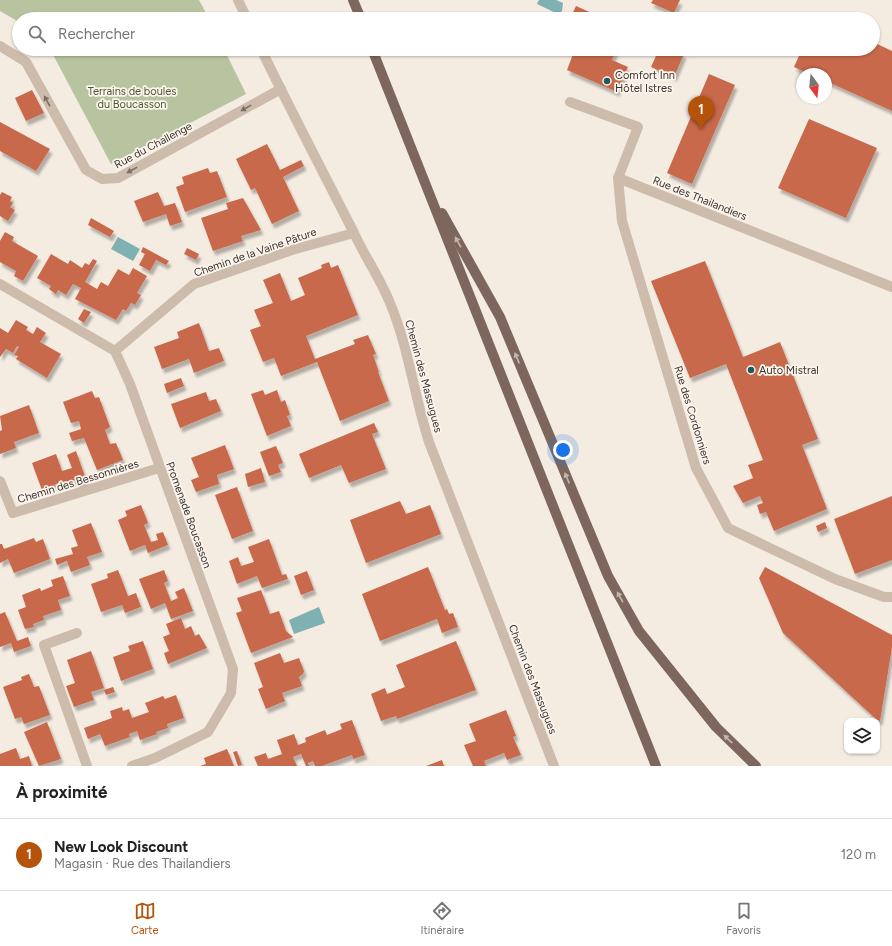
<!DOCTYPE html>
<html lang="fr">
<meta charset="utf-8">
<style>
:root{--surface:#fff;--page:#f2f2f2;--text:#222;--muted:#767676;--line:#e0e0e0;--accent:#b45309}
body{margin:0;font-family:Figtree,sans-serif;background:var(--page);color:var(--text)}
.controls{position:absolute;right:12px;bottom:12px;display:grid;overflow:hidden;border-radius:8px;box-shadow:0 1px 3px #0004}
.controls button{width:36px;height:36px;display:grid;place-items:center;padding:0;border:0;border-bottom:1px solid var(--line);background:var(--surface);color:var(--text);font:20px sans-serif}
.compass{position:absolute;left:796px;top:68px;width:36px;height:36px;border-radius:50%;background:var(--surface);box-shadow:0 1px 3px #0004;rotate:165deg}
.you{position:absolute;left:563px;top:450px;width:14px;height:14px;margin:-10px;border:3px solid #fff;border-radius:50%;background:#1a73e8;box-shadow:0 0 0 6px #1a73e833}
.badge{display:grid;place-items:center;width:26px;height:26px;border-radius:50%;background:var(--accent);color:#fff;font-size:13px;font-weight:700}
.pin{position:absolute;translate:-50% -33px;filter:drop-shadow(0 1px 2px #0008)}
.pin::after{content:'';position:absolute;top:21px;width:14px;height:12px;background:inherit;clip-path:polygon(0 0,100% 0,50% 100%)}
.list{margin:0;padding:0;list-style:none}
h2{display:flex;justify-content:space-between;align-items:center;height:52px;margin:0;padding:0 16px;font-size:17px}
h2 small{font-size:13px;font-weight:400;color:var(--muted)}
.list li{display:grid;grid-template-columns:26px 1fr auto;gap:12px;align-items:center;box-sizing:border-box;height:72px;padding:0 16px;border-top:1px solid var(--line)}
.list b{display:block;font-size:15px;white-space:nowrap}
.list p{margin:0;font-size:13px;white-space:nowrap;color:var(--muted)}
.list em{font-size:13px;font-style:normal;color:var(--muted)}
.icon{flex:none;width:22px;height:22px;fill:none;stroke:currentColor;stroke-width:2;stroke-linecap:round;stroke-linejoin:round}
.map{position:relative;flex:none;width:892px;height:766px;overflow:hidden}
.search{position:absolute;background:var(--surface);box-shadow:0 1px 3px #0004;left:12px;right:12px;top:12px;height:44px;display:flex;align-items:center;gap:10px;box-sizing:border-box;padding:0 14px;border-radius:22px;color:var(--muted);font-size:15px}
.sheet{height:124px;background:var(--surface)}
nav{display:flex;justify-content:space-around;align-items:center;box-sizing:border-box;height:56px;border-top:1px solid var(--line);background:var(--surface);font-size:11px;color:var(--muted)}
nav a{display:grid;justify-items:center;gap:2px}
nav .on{color:var(--accent)}
.map>svg:first-child{display:block}
</style>
<div class="map">
<svg width="892" height="766" viewBox="0 0 892 766">
<defs>
<filter id="shadow"><feDropShadow dx="2.5" dy="4.5" stdDeviation="1" flood-color="#0004"/></filter>
</defs>
<rect width="100%" height="100%" fill="#f4ebe1"/>
<!-- green -->
<g fill="#b8c4a0">
<path d="M0 0H199L209 19H19V22L0 11Z"/>
<path d="M50 49H224L246 94 111 164Z"/>
</g>
<!-- water -->
<g fill="#7fb0b2">
<path d="M539 0H556L563 3 562 11 558 14 537 4Z"/>
<path d="M118 237 140 249 133 261 111 249Z"/>
<path d="M319 607 325 623 294 634 289 620Z"/>
</g>
<!-- building -->
<g fill="#c8694b" filter="url(#shadow)">
<path d="M653 0H680L674 13 651 3Z"/>
<path d="M576 6 605 19H570Z"/>
<path d="M873 42 892 51V111L826 81V74H809L794 67 802 49H873Z"/>
<path d="M575 49 616 50 612 60 628 67 617 92 567 70Z"/>
<path d="M659 49H674L684 54 674 77 651 67Z"/>
<path d="M709 74 735 85 692 184 667 173Z"/>
<path d="M32 90 44 113 26 121 15 98Z"/>
<path d="M809 119 877 148 846 218 778 188Z"/>
<path d="M0 122 50 149 36 171 0 151Z"/>
<path d="M267 144 280 170 301 160 304 166 283 177 299 211 272 224 255 188 251 190 236 159Z"/>
<path d="M208 168 210 173 217 171 227 197 185 212 176 187 184 184 182 177Z"/>
<path d="M2 192 12 197 10 201 13 203 10 207 15 210 8 221 0 216V195Z"/>
<path d="M158 192 164 206 175 203 182 222 170 226 166 214 143 222 134 201Z"/>
<path d="M243 198 261 230 241 236 243 241 213 251 201 218 228 209 226 203Z"/>
<path d="M91 218 114 231 110 237 88 225Z"/>
<path d="M5 232 14 237 12 241 38 256 23 281 14 276 16 271 0 262V241Z"/>
<path d="M143 247 169 261 166 265 156 260 150 271 139 265 145 254 141 252Z"/>
<path d="M187 248 199 254 196 260 184 254Z"/>
<path d="M51 254 68 264 70 260 82 268 85 263 89 265 93 259 97 261 85 282 97 289 101 282 108 286 118 269 129 275 133 268 147 276 137 293 141 295 135 305 131 303 126 311 123 309 116 320 75 299 81 288 73 284 66 295 58 290 56 294 49 289 51 286 37 278Z"/>
<path d="M705 261 743 357 780 342 818 439 802 445 827 509 774 531 766 512 760 514 757 505 763 503 760 496 743 503 733 486 753 478 748 465 763 460 726 364 690 378 651 281Z"/>
<path d="M329 262 331 268 338 265 358 315 306 336 315 359 355 344 353 340 368 335 376 354 373 355 379 372H378L389 401 340 421 317 362 281 376 274 358 263 362 250 330 261 326 254 310 273 303 263 280 280 273 291 301 305 295 298 278 322 268 321 265Z"/>
<path d="M84 309 91 312 84 323 78 319Z"/>
<path d="M16 320 28 327 26 330 33 334 37 327 46 333 40 342 61 354 47 378 16 359 18 356 14 355 19 347 17 346 13 353 6 349 0 357V328L8 333Z"/>
<path d="M199 323 209 351 219 348 224 361 194 373 189 359 162 369 154 347 179 338 177 332Z"/>
<path d="M181 378 184 386 167 393 164 384Z"/>
<path d="M263 390 265 395 277 390 281 402 285 400 290 415 287 416 291 426 267 436 251 394Z"/>
<path d="M92 391 95 398 99 397 110 427 105 430 110 444 116 443 123 460 97 470 84 438 72 441 69 433 81 429 79 421 71 423 63 402Z"/>
<path d="M206 392 209 401 216 399 221 411 180 428 171 404Z"/>
<path d="M29 405 39 433 14 442 16 448 0 454V431L2 430 0 416Z"/>
<path d="M374 423 378 432 372 434 386 469 349 483 341 465 309 478 299 454Z"/>
<path d="M225 445 234 469 217 475 219 484 196 492 191 480 199 477 191 458Z"/>
<path d="M276 446 283 463 278 465 281 472 269 476 260 452Z"/>
<path d="M76 451 87 482 78 486 76 480 60 486 59 483 42 490 32 463 56 454 62 471 72 468 67 455Z"/>
<path d="M261 468 265 482 248 487 245 474Z"/>
<path d="M237 487 253 531 232 539 215 495Z"/>
<path d="M892 496V560L855 574 834 519Z"/>
<path d="M400 501 406 514 430 505 441 534 366 563 350 520Z"/>
<path d="M141 505 148 523 144 525 151 542 158 540 156 534 163 532 168 545 148 553 145 545 130 551 118 520 127 516 125 511Z"/>
<path d="M825 522 827 528 818 532 816 526Z"/>
<path d="M91 523 102 552 87 557 90 565 71 572 67 561 57 565 55 559 73 554 71 548 78 546 72 530Z"/>
<path d="M34 538 36 542 43 539 50 559 14 573 8 559 0 563V544H2L4 549Z"/>
<path d="M269 539 282 575 286 574 288 579 262 588 257 576 237 584 229 561 238 557 241 566 254 562 248 547Z"/>
<path d="M428 567 445 610 447 609 449 614 453 613 458 627 442 633 437 619 380 641 362 594Z"/>
<path d="M765 567 892 635V647L880 721 877 720 783 633 759 578Z"/>
<path d="M118 570 128 596 136 593 141 607 125 613 122 605 101 612 91 584 108 578 107 574Z"/>
<path d="M164 570 168 581 164 583 171 601 178 598 175 592 184 588 193 611 171 619 165 603 151 609 139 579Z"/>
<path d="M307 571 314 590 301 595 294 576Z"/>
<path d="M63 576 70 596 58 600 61 610 43 616 44 620 33 624 34 627 25 629 18 610 26 607 22 595 40 588 41 591 53 586 51 580Z"/>
<path d="M261 590 270 614 279 611 286 631 293 637 251 653 236 613 242 611 237 598Z"/>
<path d="M5 612 17 641 28 637 31 646 14 652 11 643 0 647V614Z"/>
<path d="M181 618 185 629 191 626 195 636 199 634 207 648 168 664 164 653 169 651 163 637 170 634 166 624Z"/>
<path d="M143 641 153 669 121 681 113 657 130 651 128 646Z"/>
<path d="M456 641 476 690 397 719 396 716 381 721 371 694 385 688 387 694 405 687 396 665Z"/>
<path d="M91 651 104 688 91 692 94 700 74 707 66 686 75 683 67 660Z"/>
<path d="M280 653 284 663 299 658 304 671 303 674 299 677 302 686 282 693 285 701 266 709 258 689 263 687 254 663Z"/>
<path d="M29 674 34 687 39 686 50 715 24 724 21 717 15 719 3 687 22 680 21 677Z"/>
<path d="M113 687 115 692 106 695 104 690Z"/>
<path d="M176 695 184 718 167 724 168 728 156 732 157 734 140 740 137 731 129 734 130 737 105 746 100 734 88 739 84 728 112 718 110 711 122 707 123 711 129 709 132 718 149 712 145 703 163 696 165 699Z"/>
<path d="M506 710 516 736 513 737 521 755 507 760 504 753 484 761 486 766H473L464 745 476 741 469 724Z"/>
<path d="M352 720 365 755 353 759 352 755 322 766H315L313 761 308 763 309 766H306L301 754 293 757 297 766H258L254 757 266 753 268 759 282 754 277 740 294 734 298 745 306 742 305 738 325 730 327 735 342 729 340 724Z"/>
<path d="M47 722 61 759 39 766 24 732Z"/>
<path d="M16 748 20 759 29 756 32 766H0V754Z"/>
<path d="M227 749 234 766H200L206 764 204 758Z"/>
<path d="M237 751 242 765 238 766 233 752Z"/>
<path d="M442 760 444 766H426Z"/>
</g>
<g fill="none" stroke-linecap="round" stroke-linejoin="round">
<!-- street -->
<g stroke="#cdbbac" stroke-width="10">
<path d="M238 0 247 19"/>
<path d="M0 46 26 62 86 170 102 179 118 178 281 89"/>
<path d="M261 49C291 111 323 172 354 233 365 257 380 278 390 303 409 348 414 396 429 442L554 766"/>
<path d="M570 102 638 127 618 178 892 287"/>
<path d="M618 178 622 221 696 468 728 528 835 579 884 597H892"/>
<path d="M0 284 115 351 130 384 233 669 231 693 208 732 155 758 132 766"/>
<path d="M115 351 194 284 292 250 354 233"/>
<path d="M0 481 13 513 159 468"/>
<path d="M77 633 44 645 87 766"/>
</g>
<!-- primary -->
<g stroke="#7d675c" stroke-width="10">
<path d="M353 0 361 19"/>
<path d="M372 49 656 766"/>
<path d="M442 213 500 317 608 576 639 631 716 727 756 766"/>
</g>
</g>
<!-- one-way arrows -->
<defs><path id="oneway-solid" d="M-6-.8H1V-3.2L6.5 0L1 3.2V.8H-6Z"/></defs>
<g fill="#7d6f65">
<use href="#oneway-solid" transform="translate(47 101) rotate(-119)"/>
<use href="#oneway-solid" transform="translate(246 108) rotate(151)"/>
<use href="#oneway-solid" transform="translate(132 170) rotate(151)"/>
</g>
<g fill="#c2b5ac">
<use href="#oneway-solid" transform="translate(458 242) rotate(-119)"/>
<use href="#oneway-solid" transform="translate(517 358) rotate(-113)"/>
<use href="#oneway-solid" transform="translate(567 478) rotate(-113)"/>
<use href="#oneway-solid" transform="translate(620 597) rotate(-119)"/>
<use href="#oneway-solid" transform="translate(728 739) rotate(-136)"/>
</g>
<!-- markers -->
<g fill="#1f5a5e" stroke="#fbf5ee" stroke-width="1.5">
<circle cx="607" cy="81" r="4"/>
<circle cx="751" cy="370" r="4"/>
</g>
<g text-anchor="middle" stroke-width="3.5" stroke-linejoin="round" paint-order="stroke">
<!-- poi labels -->
<g font-size="11" fill="#3b302b" stroke="#fbf5ee" text-anchor="start">
<text x="615" y="79">Comfort Inn<tspan x="615" dy="13">Hôtel Istres</tspan></text>
<text x="759" y="374">Auto Mistral</text>
</g>
<!-- park labels -->
<g font-size="11" fill="#4a5a2e" stroke="#fbf5ee">
<text x="132" y="95">Terrains de boules<tspan x="132" dy="13">du Boucasson</tspan></text>
</g>
<!-- street labels -->
<g font-size="11" fill="#3b302b" stroke="#fbf5ee">
<text transform="translate(153 145) rotate(-28)" y="4">Rue du Challenge</text>
<text transform="translate(700 198) rotate(22)" y="4">Rue des Thailandiers</text>
<text transform="translate(255 252) rotate(-19)" y="4">Chemin de la Vaine Pâture</text>
<text transform="translate(424 376) rotate(75)" y="4">Chemin des Massugues</text>
<text transform="translate(693 415) rotate(73)" y="4">Rue des Cordonniers</text>
<text transform="translate(78 481) rotate(-17)" y="4">Chemin des Bessonnières</text>
<text transform="translate(189 515) rotate(70)" y="4">Promenade Boucasson</text>
<text transform="translate(533 679) rotate(69)" y="4">Chemin des Massugues</text>
</g>
</g>
</svg>
<div class="controls">
<button><svg class="icon" aria-label="layers" viewBox="0 0 24 24"><path d="M12 4l9 5-9 5-9-5zM3 14l9 5 9-5"/></svg></button>
</div>
<svg class="compass" viewBox="-18 -18 36 36"><path d="M0-13l5 13h-10z" fill="#e53935"/><path d="M0 13l5-13h-10z" fill="#767676"/></svg>
<div class="you"></div>
<div class="pin badge" style="left:701px;top:129px">1</div>
<div class="search"><svg class="icon" aria-label="search" viewBox="0 0 24 24"><circle cx="10" cy="10" r="6"/><path d="M15 15l6 6"/></svg>Rechercher</div>
</div>
<section class="sheet">
<h2>À proximité<small></small></h2>
<ul class="list">
<li><span class="badge">1</span><div><b>New Look Discount</b><p>Magasin · Rue des Thailandiers</p></div><em>120 m</em></li>
</ul>
</section>
<nav>
<a class="on"><svg class="icon" aria-label="map" viewBox="0 0 24 24"><path d="M3 6l6-2 6 2 6-2v14l-6 2-6-2-6 2zM9 4v14M15 6v14"/></svg>Carte</a>
<a><svg class="icon" aria-label="directions" viewBox="0 0 24 24"><path d="M12 3l9 9-9 9-9-9zM9 14v-3h6M13 9l2 2-2 2"/></svg>Itinéraire</a>
<a><svg class="icon" aria-label="saved" viewBox="0 0 24 24"><path d="M7 4h10v16l-5-4-5 4z"/></svg>Favoris</a>
</nav>
